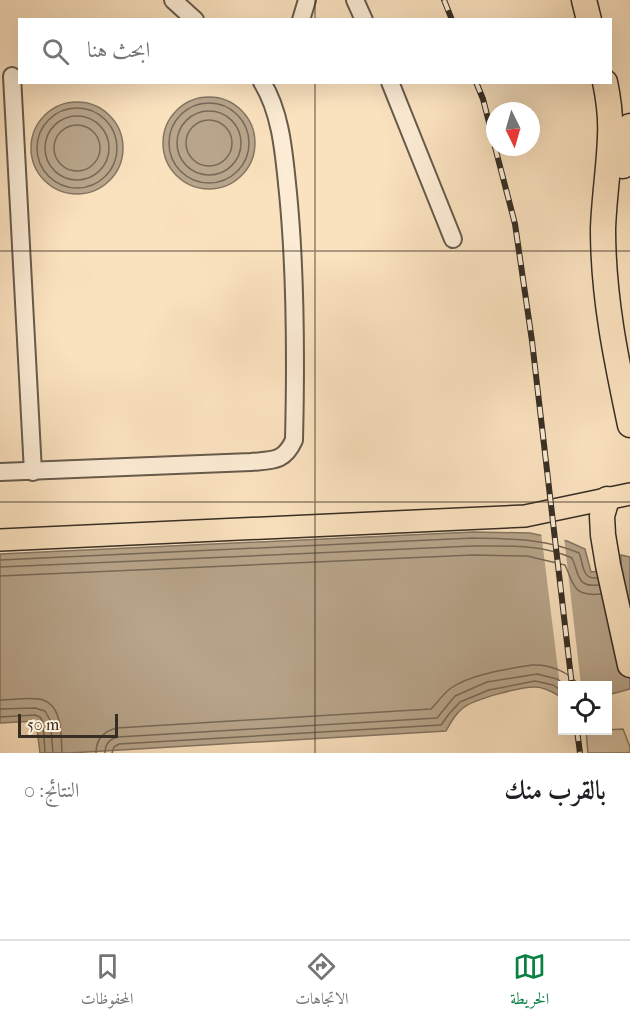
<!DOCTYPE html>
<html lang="ar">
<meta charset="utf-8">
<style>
:root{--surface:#fff;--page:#f2f2f2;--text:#202124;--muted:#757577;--line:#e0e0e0;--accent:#0b8043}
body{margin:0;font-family:"IM FELL French Canon",Amiri,serif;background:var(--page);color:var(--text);direction:rtl}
.controls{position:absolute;right:18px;bottom:18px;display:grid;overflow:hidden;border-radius:0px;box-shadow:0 6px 24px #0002}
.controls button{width:54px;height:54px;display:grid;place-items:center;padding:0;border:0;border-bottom:2px solid var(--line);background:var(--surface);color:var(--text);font:30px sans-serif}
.compass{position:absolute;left:486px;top:102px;width:54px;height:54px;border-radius:50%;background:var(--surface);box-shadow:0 6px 24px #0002;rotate:175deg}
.scale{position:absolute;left:18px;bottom:15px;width:100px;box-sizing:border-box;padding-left:6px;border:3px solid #362e25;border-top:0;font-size:16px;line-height:21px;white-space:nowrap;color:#362e25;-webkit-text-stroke:4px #fcecd5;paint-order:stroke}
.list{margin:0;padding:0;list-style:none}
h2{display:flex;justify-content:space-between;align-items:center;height:78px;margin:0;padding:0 24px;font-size:26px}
h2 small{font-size:20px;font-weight:400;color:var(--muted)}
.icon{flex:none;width:33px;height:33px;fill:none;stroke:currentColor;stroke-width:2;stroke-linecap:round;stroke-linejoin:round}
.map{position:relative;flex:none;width:630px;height:753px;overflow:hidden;direction:ltr}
.search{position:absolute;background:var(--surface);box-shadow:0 6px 24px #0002;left:18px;right:18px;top:18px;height:66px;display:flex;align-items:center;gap:15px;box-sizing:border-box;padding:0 21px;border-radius:0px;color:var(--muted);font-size:22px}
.sheet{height:186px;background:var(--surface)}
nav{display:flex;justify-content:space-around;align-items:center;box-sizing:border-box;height:84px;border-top:2px solid var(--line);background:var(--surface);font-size:16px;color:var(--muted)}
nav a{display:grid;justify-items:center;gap:3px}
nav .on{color:var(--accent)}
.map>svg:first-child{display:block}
</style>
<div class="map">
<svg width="630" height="753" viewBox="0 0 630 753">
<rect width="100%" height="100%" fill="#fbe2bf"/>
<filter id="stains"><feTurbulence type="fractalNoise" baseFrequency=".00333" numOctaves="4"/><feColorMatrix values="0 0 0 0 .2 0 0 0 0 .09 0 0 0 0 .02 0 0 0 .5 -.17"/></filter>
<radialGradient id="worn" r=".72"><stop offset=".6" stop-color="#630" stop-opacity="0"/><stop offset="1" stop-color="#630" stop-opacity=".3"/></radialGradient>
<!-- green -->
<path fill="#dac3a5" stroke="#887865" stroke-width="1.5" d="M623 729 630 747V753H588L586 731Z"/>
<!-- water -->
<g fill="#b8a58b" stroke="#847562" stroke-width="1.5">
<circle cx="209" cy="143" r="46"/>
<circle cx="77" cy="148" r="46"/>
<path d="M473 532 530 533 567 541 585 549 591 572 621 569V555L630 557V689L608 695V686H562V701H561V697C553 692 544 687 535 687 520 687 474 699 463 708 455 714 451 722 446 731L69 753H40L36 721 0 723V554Z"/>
</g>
<!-- pier -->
<path fill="#fbe2bf" d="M541 532 564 537 581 685 562 686V702Z"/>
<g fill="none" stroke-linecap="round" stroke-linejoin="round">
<!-- shore -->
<g stroke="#776a58" stroke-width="1.5">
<circle cx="209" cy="143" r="40"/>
<circle cx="77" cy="148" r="40"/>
<circle cx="209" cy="143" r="32"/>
<circle cx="77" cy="148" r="32"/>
<circle cx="209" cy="143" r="23"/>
<circle cx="77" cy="148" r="23"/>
<path d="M0 560 473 538C509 539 545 538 579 553 584 564 581 579 597 578"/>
<path d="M0 567 473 546C507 546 541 544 572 558 579 573 576 588 599 585"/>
<path d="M0 576 473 555 527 556 565 565C574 584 572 597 601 594"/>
<path d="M0 700C12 700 27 697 39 699 63 703 61 735 62 753"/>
<path d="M0 709 35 708 45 711 50 720 53 753"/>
<path d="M0 717 35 715 40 717 43 722 45 753"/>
<path d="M96 753C96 739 104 731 117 728L431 709C437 703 443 694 451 688 471 674 508 669 532 665 550 664 569 672 580 686"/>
<path d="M105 753C105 744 109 739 118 737L437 718 455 696 487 682 537 674 557 679 567 686"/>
<path d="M112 753 114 747 119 744 441 725 449 714 460 702 489 690 535 681 553 685 562 691"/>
</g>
<defs>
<g id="minor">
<path d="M173 0 195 20"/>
<path d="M355 0 364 20"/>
<path d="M301 20 307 0"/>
<path d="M12 76 33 472"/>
<path d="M390 82 453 239"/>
<path d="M0 472 251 462C273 460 284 462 294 440 296 357 296 275 288 193 284 156 282 115 262 82"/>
</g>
<path id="major" d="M0 540 525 516 630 494"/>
<g id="highway">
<path d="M584 0 589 20"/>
<path d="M605 82C609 101 611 119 610 137 609 168 604 198 603 229 603 297 616 359 630 425"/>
<path d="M623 166 627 137 630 126"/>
<path d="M607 499 602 516 603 535 608 565 630 665"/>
</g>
</defs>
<!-- minor casing -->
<use href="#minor" stroke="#675b4c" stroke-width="20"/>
<!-- major casing -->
<use href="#major" stroke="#362e25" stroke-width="24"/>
<!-- highway casing -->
<use href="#highway" stroke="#362e25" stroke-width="27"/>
<!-- minor -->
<use href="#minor" stroke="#fcecd5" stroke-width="16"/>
<!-- major -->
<use href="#major" stroke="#fbe2bf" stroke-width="21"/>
<!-- highway -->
<use href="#highway" stroke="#fbe2bf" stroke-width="24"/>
<defs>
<g id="rail">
<path d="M444 0 452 20"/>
<path d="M476 82 483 99 495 146"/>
<path d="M495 147 515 224 532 341 572 686"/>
<path d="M577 730 580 753"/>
</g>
</defs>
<!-- rail casing -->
<use href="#rail" stroke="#362e25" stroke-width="6"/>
<!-- rail -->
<use href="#rail" stroke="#fcecd5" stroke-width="4" stroke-dasharray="11" stroke-linecap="butt"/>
</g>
<!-- grid -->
<path fill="none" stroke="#362e25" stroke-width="1.5" stroke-opacity="0.55" d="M315 0V20M315 82V753M0 251H630M0 502H630"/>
<rect width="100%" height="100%" filter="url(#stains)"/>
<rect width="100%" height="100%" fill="url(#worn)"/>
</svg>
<div class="controls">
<button><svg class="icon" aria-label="locate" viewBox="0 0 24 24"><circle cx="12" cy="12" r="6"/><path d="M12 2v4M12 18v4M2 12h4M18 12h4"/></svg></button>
</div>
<svg class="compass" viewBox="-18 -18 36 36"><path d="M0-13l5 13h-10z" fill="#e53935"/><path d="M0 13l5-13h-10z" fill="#757577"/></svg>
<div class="scale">50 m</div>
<div class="search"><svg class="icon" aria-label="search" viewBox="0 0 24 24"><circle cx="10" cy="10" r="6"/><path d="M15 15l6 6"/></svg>ابحث هنا</div>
</div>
<section class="sheet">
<h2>بالقرب منك<small>النتائج: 0</small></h2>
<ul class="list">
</ul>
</section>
<nav>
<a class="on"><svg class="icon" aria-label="map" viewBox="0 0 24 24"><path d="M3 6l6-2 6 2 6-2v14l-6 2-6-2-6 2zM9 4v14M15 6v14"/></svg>الخريطة</a>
<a><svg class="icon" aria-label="directions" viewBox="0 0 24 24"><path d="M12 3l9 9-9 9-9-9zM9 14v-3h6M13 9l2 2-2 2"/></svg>الاتجاهات</a>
<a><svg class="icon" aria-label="saved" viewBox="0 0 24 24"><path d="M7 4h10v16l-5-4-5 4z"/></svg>المحفوظات</a>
</nav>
